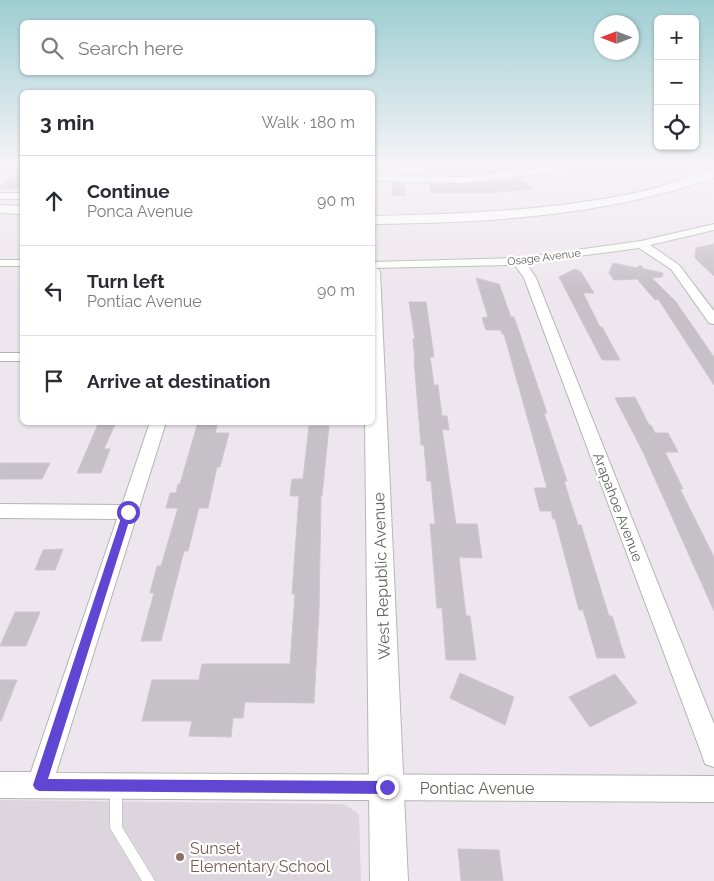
<!DOCTYPE html>
<meta charset="utf-8">
<style>
:root{--surface:#fff;--page:#f7f7f7;--text:#2b2b33;--muted:#7c7c81;--line:#e1e1e2}
body{margin:0;font-family:Raleway,sans-serif;background:var(--page);color:var(--text)}
.controls{position:absolute;right:15px;top:15px;display:grid;overflow:hidden;border-radius:8px;box-shadow:0 1px 4px #0004}
.controls button{width:45px;height:45px;display:grid;place-items:center;padding:0;border:0;border-bottom:1px solid var(--line);background:var(--surface);color:var(--text);font:25px sans-serif}
.compass{position:absolute;left:594px;top:15px;width:45px;height:45px;border-radius:50%;background:var(--surface);box-shadow:0 1px 4px #0004;rotate:270deg}
.stop{position:absolute;width:15px;height:15px;margin:-11px;border:4px solid #5f47d3;border-radius:50%;background:#fff}
.stop.end{background:#5f47d3;border-color:#fff;box-shadow:0 1px 5px #0008}
.list{margin:0;padding:0;list-style:none}
h2{display:flex;justify-content:space-between;align-items:center;height:65px;margin:0;padding:0 20px;font-size:21px}
h2 small{font-size:16px;font-weight:400;color:var(--muted)}
.list li{display:grid;grid-template-columns:32px 1fr auto;gap:15px;align-items:center;box-sizing:border-box;height:90px;padding:0 20px;border-top:1px solid var(--line)}
.list b{display:block;font-size:19px;white-space:nowrap}
.list p{margin:0;font-size:16px;white-space:nowrap;color:var(--muted)}
.list em{font-size:16px;font-style:normal;color:var(--muted)}
.icon{flex:none;width:28px;height:28px;fill:none;stroke:currentColor;stroke-width:2;stroke-linecap:round;stroke-linejoin:round}
.map{position:relative;flex:none;width:714px;height:881px;overflow:hidden}
.search{position:absolute;background:var(--surface);box-shadow:0 1px 4px #0004;left:20px;top:20px;width:355px;height:55px;display:flex;align-items:center;gap:12px;box-sizing:border-box;padding:0 18px;border-radius:8px;color:var(--muted);font-size:19px}
.panel{position:absolute;background:var(--surface);box-shadow:0 1px 4px #0004;left:20px;top:90px;width:355px;height:335px;border-radius:8px}
.map>svg:first-child{display:block}
</style>
<div class="map">
<svg width="714" height="881" viewBox="0 0 714 881">
<rect width="100%" height="100%" fill="#ede6ee"/>
<!-- education -->
<path fill="#dcd5de" d="M0 800 344 804 359 814 361 881H0Z"/>
<!-- building -->
<g fill="#c6c1c7" stroke="#cfc5d2">
<path d="M21 167H22V189H0V187Z"/>
<path d="M427 167H508L510 170 465 175 428 174Z"/>
<path d="M521 178 534 189 487 193H431L430 184 465 185Z"/>
<path d="M392 183 404 184 405 195 393 196Z"/>
<path d="M714 244V276L695 258 696 248Z"/>
<path d="M613 263 637 268 640 265 644 269 663 273 662 277 652 278 676 302 714 357V385L658 299 655 300 637 279 614 280 609 273Z"/>
<path d="M575 269 581 272 594 293H583L600 327H602L620 360H602L559 277Z"/>
<path d="M476 278 499 284 511 317H514L547 413H544L567 481H564L578 525H581L609 616H612L625 658H597L583 610H579L555 519H553L551 511H540L534 488H547L504 334H502L501 330H486L482 318 488 317Z"/>
<path d="M409 302H426L434 357H430L434 385H438L442 416H447L449 430 442 429 456 524H477L482 558 459 557 466 616H470L476 660H446L442 608H437L430 524H435L431 481H427L424 445H421L414 360H415L413 339H415Z"/>
<path d="M635 397 649 425H651L655 433H668L678 452H665L683 489H680L714 557V611L643 452 615 398Z"/>
<path d="M99 422H116L104 449H110L101 473H77Z"/>
<path d="M198 422H218L215 433H229L220 467H217L208 508H199L188 551H184L161 641H141L154 593H150L157 566H161L178 508H166L170 493H176L178 484H180Z"/>
<path d="M309 426H329L322 496H321L319 612 314 703 245 702 243 718H233L231 737 189 736 192 721H142L152 680H199L202 664H290L295 594H292L299 496H290L292 479H303Z"/>
<path d="M0 463H50L42 479H0Z"/>
<path d="M63 549 55 570H35L43 550Z"/>
<path d="M15 612H40L26 646H0Z"/>
<path d="M460 673 514 697 505 725 450 698Z"/>
<path d="M615 674 637 703 590 727 569 697Z"/>
<path d="M0 680H17L1 721H0Z"/>
<path d="M458 849 499 850 503 881H461Z"/>
</g>
<g fill="none" stroke-linecap="round" stroke-linejoin="round">
<defs>
<path id="lane" d="M116 784 120 786 122 790V827L155 881H142L110 828V790L112 786Z"/>
<g id="street">
<path d="M546 167H575L571 170 465 183 372 181V175L465 177Z"/>
<rect x="0" y="193" width="22" height="6"/>
<path d="M714 224V230L650 245 679 265 714 311V324L709 323 671 269 639 248 526 263 536 278 714 724V767L705 764 702 755 524 278 515 265 372 268V262L519 258 641 241Z"/>
<rect x="0" y="260" width="22" height="6"/>
<rect x="0" y="353" width="22" height="8"/>
<path d="M150 422H166L56 773 714 776V802L0 798V772H31L117 519 0 518V504L122 505Z"/>
</g>
<g id="secondary">
<path d="M714 170V178C603 216 489 223 372 224V216C459 214 545 211 630 194 659 189 686 177 714 170Z"/>
<path d="M0 205 22 206V214L0 213Z"/>
<path d="M372 267 378 269 380 272 408 881H370L365 422H372Z"/>
</g>
</defs>
<!-- lane casing -->
<use href="#lane" stroke="#b2b6b1" stroke-width="1"/>
<!-- street casing -->
<use href="#street" stroke="#b2b6b1" stroke-width="2"/>
<!-- secondary casing -->
<use href="#secondary" stroke="#b4b9b2" stroke-width="2"/>
<!-- lane -->
<use href="#lane" fill="#fff" fill-rule="evenodd"/>
<!-- street -->
<use href="#street" fill="#fff" fill-rule="evenodd"/>
<!-- secondary -->
<use href="#secondary" fill="#fff" fill-rule="evenodd"/>
</g>
<!-- sky -->
<linearGradient id="sky" x2="0" y2="1"><stop stop-color="#9eced2"/><stop offset="0.57" stop-color="#f7f4f7"/><stop offset="1" stop-color="#f7f4f7" stop-opacity="0"/></linearGradient>
<rect width="714" height="291" fill="url(#sky)"/>
<!-- route -->
<path fill="#5f47d3" d="M128 508 132 512 48 779 387 781 391 783 393 787 391 792 387 794 39 791 35 789 33 785 123 512Z"/>
<!-- markers -->
<circle fill="#8d6e63" stroke="#fff" stroke-width="2" cx="180" cy="857" r="5"/>
<g text-anchor="middle" stroke-width="4.5" stroke-linejoin="round" paint-order="stroke">
<!-- far-street labels -->
<g font-size="11" fill="#60645e" stroke="#fff">
<text transform="translate(544 257) rotate(-7)" y="4">Osage Avenue</text>
</g>
<!-- street labels -->
<g font-size="14" fill="#60645e" stroke="#fff">
<text transform="translate(618 507) rotate(69)" y="5">Arapahoe Avenue</text>
</g>
<!-- near-street labels -->
<g font-size="16" fill="#60645e" stroke="#fff">
<text transform="translate(381 576) rotate(-92)" y="6">West Republic Avenue</text>
<text x="477" y="794">Pontiac Avenue</text>
</g>
<!-- near-education labels -->
<g font-size="16" fill="#785e54" stroke="#fff" text-anchor="start">
<text x="190" y="854">Sunset<tspan x="190" dy="18">Elementary School</tspan></text>
</g>
</g>
</svg>
<div class="controls">
<button>+</button>
<button>−</button>
<button><svg class="icon" aria-label="locate" viewBox="0 0 24 24"><circle cx="12" cy="12" r="6"/><path d="M12 2v4M12 18v4M2 12h4M18 12h4"/></svg></button>
</div>
<svg class="compass" viewBox="-18 -18 36 36"><path d="M0-13l5 13h-10z" fill="#e53935"/><path d="M0 13l5-13h-10z" fill="#7c7c81"/></svg>
<div class="stop" style="left:128px;top:512px"></div>
<div class="stop end" style="left:387px;top:787px"></div>
<div class="search"><svg class="icon" aria-label="search" viewBox="0 0 24 24"><circle cx="10" cy="10" r="6"/><path d="M15 15l6 6"/></svg>Search here</div>
<section class="panel">
<h2>3 min<small>Walk · 180 m</small></h2>
<ul class="list">
<li><svg class="icon" aria-label="ahead" viewBox="0 0 24 24"><path d="M12 20V5M6 11l6-6 6 6"/></svg><div><b>Continue</b><p>Ponca Avenue</p></div><em>90 m</em></li>
<li><svg class="icon" aria-label="left" viewBox="0 0 24 24"><path d="M17 20v-9H6M10 6l-5 5 5 5"/></svg><div><b>Turn left</b><p>Pontiac Avenue</p></div><em>90 m</em></li>
<li><svg class="icon" aria-label="arrive" viewBox="0 0 24 24"><path d="M6 21V4h12l-3 4 3 4H6"/></svg><div><b>Arrive at destination</b></div></li>
</ul>
</section>
</div>
